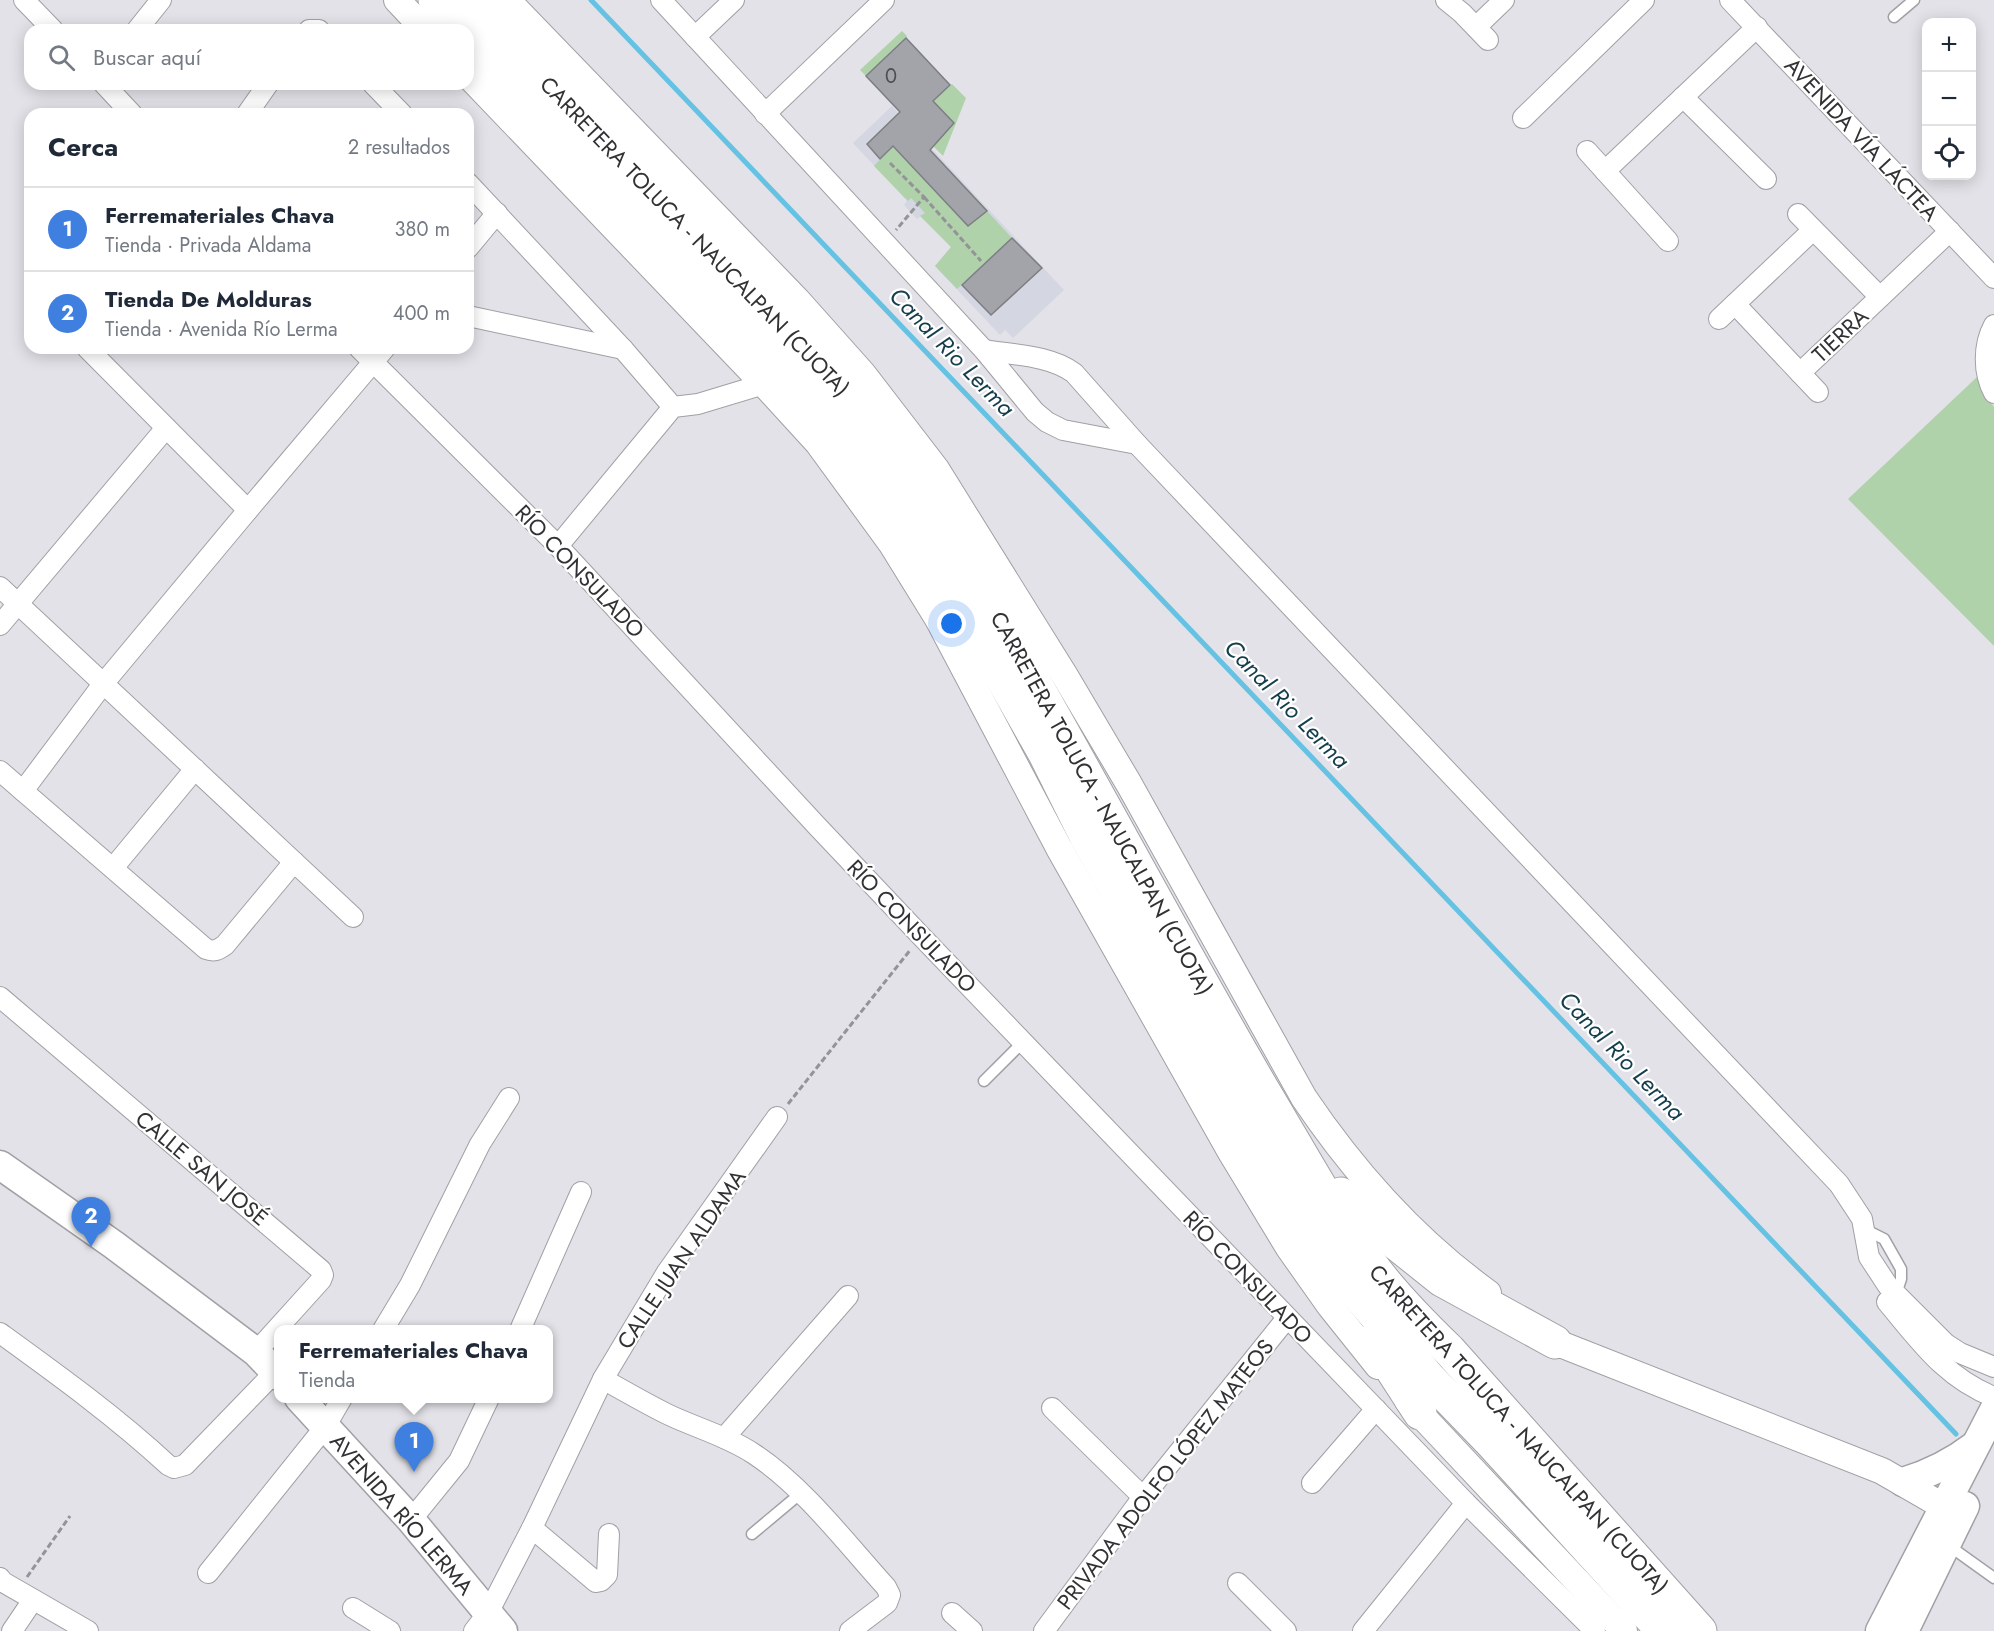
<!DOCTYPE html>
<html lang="es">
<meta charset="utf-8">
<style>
:root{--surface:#fff;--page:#f2f2f3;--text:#1f2937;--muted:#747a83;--line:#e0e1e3;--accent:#7c3aed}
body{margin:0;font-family:Jost,sans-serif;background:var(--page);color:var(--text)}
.controls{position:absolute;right:18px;top:18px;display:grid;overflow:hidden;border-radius:12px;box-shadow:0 3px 15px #0003}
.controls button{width:54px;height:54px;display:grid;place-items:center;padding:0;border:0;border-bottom:2px solid var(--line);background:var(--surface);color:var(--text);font:30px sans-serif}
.you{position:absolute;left:952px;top:624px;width:21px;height:21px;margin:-15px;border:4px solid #fff;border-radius:50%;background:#1a73e8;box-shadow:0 0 0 9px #1a73e833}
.badge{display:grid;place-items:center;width:39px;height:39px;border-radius:50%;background:var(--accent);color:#fff;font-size:20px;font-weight:700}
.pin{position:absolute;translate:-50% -50px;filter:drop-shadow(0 2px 3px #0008)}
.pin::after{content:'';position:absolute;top:32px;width:21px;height:18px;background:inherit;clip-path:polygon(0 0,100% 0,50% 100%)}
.popup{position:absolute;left:274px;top:1325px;width:279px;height:78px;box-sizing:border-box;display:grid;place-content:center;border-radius:12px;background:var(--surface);filter:drop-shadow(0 2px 4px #0005);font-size:20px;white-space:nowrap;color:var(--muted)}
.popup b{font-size:22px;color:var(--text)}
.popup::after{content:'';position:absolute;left:50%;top:100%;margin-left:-12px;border:12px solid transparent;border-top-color:var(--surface)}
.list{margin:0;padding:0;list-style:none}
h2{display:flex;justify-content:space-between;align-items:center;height:78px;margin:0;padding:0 24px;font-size:26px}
h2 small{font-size:20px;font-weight:400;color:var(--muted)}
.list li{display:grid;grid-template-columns:39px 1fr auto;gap:18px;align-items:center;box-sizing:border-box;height:84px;padding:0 24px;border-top:2px solid var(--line)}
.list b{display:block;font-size:22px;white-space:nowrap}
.list p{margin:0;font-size:20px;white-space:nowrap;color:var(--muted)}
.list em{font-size:20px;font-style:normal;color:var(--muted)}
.icon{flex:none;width:33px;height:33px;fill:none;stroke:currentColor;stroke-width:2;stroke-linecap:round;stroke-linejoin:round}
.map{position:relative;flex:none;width:1994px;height:1631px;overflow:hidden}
.search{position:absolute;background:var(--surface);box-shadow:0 3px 15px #0003;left:24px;top:24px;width:450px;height:66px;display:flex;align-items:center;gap:15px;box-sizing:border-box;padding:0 21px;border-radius:18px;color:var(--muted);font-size:22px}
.panel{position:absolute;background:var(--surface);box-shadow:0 3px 15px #0003;left:24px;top:108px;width:450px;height:246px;border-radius:18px}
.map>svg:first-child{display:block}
</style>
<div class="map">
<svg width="1994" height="1631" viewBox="0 0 1994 1631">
<rect width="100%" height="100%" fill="#e2e2e8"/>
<!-- built -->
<path fill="#d4d6e1" d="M892 106 1064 290 1013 338 1005 330 1000 335 935 266 951 247 921 216 917 219 904 205 907 201 853 143Z"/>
<!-- green -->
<g fill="#b0d2aa">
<path d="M902 31 907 36 906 38 866 76 860 70Z"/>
<path d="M952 84 966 98 943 156 933 146V101Z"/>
<path d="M893 146 968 226 987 211 1012 238 957 289 935 266 951 247 920 216 925 213 911 198 908 201 874 166Z"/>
<path d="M1977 377 1980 386 1994 407V646L1848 499Z"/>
</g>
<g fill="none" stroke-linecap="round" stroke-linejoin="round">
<!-- stream -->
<path stroke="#65c2e3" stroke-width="5" d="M591 0 1956 1434"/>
</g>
<!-- building -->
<g fill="#a3a4a9" stroke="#7d7e83" stroke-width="1.5">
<path d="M906 38 950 85 933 101 954 123 930 150 987 211 968 226 893 146 880 159 867 144 900 112 866 76Z"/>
<path d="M1012 238 1042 268 991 315 962 285Z"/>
</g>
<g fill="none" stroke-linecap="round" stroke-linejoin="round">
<defs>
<g id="service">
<path d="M1894 17 1914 0"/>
<path d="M984 1081 1023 1042"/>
<path d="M1864 1229 1884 1239 1901 1269V1279L1896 1294"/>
<path d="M752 1534 801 1493"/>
<path d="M1948 1545 1994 1578"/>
</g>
<g id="minor">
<path d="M24 0 53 30"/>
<path d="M661 0 984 350 1035 412 1047 422 1063 430 1137 444"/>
<path d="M1446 0 1462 13 1488 40"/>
<path d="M1730 0 1994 278"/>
<path d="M1476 27 1504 0"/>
<path d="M137 30 161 0"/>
<path d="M309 30H319"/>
<path d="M695 37 734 0"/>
<path d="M104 84 132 114"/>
<path d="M373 84 402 114"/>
<path d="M1683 97 1766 179"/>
<path d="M247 114 268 84"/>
<path d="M765 114 884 0"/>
<path d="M1523 118 1644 0"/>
<path d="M1587 151 1668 241"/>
<path d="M1605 171 1757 27"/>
<path d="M468 183 623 349 673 407"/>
<path d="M1798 214 1880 297"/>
<path d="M468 248 497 213"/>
<path d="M1735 304 1818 392"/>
<path d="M468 316 623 349"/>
<path d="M1719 319 1813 230"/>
<path d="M1994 325C1983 345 1983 373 1994 393"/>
<path d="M87 348 248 510"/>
<path d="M359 348 558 546 816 825 921 936 1466 1503 1595 1631"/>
<path d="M984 350C1013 355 1050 355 1074 373L1137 444 1839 1184 1862 1219 1869 1257 1888 1286 1946 1344 1960 1353 1994 1367"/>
<path d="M1800 373 1950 231"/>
<path d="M558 546 673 407 698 404 764 384"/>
<path d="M0 587 353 917"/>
<path d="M0 625 166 428"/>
<path d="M0 771 206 949C214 952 218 950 225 945L294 862"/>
<path d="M23 791 103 684 248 510 385 348"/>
<path d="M113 868 195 769"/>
<path d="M0 997 321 1270 323 1275 321 1280 256 1352"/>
<path d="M1887 1302C1919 1340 1945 1378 1994 1397"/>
<path d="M383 1330 410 1285 480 1144 509 1098"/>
<path d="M520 1330 581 1192"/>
<path d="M0 1333C58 1375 115 1416 168 1465L174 1468 185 1465 275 1372"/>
<path d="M603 1379C624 1391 645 1403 667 1414 696 1428 727 1436 754 1454 804 1487 846 1543 886 1587L890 1595 887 1603 850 1631"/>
<path d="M1052 1408 1143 1497"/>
<path d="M724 1438 848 1296"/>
<path d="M1312 1483 1376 1409"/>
<path d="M411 1520 459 1461 489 1398"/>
<path d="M532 1528 596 1582 601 1581 607 1575 609 1534"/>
<path d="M208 1573 325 1427 342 1398"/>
<path d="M0 1578 3 1582 88 1631"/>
<path d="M1238 1583 1286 1631"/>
<path d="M353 1608 390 1631"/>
<path d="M952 1613 972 1631"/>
<path d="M12 1631 33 1600"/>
<path d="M474 1631 488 1613 532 1528 603 1379 667 1272 777 1117"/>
<path d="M1044 1631 1143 1497 1287 1318"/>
<path d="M1363 1631 1466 1503"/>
</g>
<g id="tertiary">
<path d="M397 0 425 30"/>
<path d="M507 0 797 300 863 374 936 469 1065 676 1129 784 1304 1098C1354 1172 1416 1241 1488 1293"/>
<path d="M468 75 764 384 818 443 891 543 938 619 1059 848 1232 1154 1289 1248 1330 1306 1378 1366"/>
<path d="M1539 1331 1555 1342 1882 1471 1960 1516"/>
<path d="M1408 1401 1624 1631"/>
</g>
<g id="secondary">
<path d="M0 1165 114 1245 256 1352 279 1376"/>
<path d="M299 1398 411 1520 503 1631"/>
<path d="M1903 1482C1929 1474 1952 1463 1974 1446"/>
<path d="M1880 1631 1994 1410"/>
<path d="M1904 1631 1965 1506"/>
</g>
<g id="motorway">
<path d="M435 0 464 30"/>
<path d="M471 0 780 324C881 416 951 536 1018 653 1101 798 1179 946 1263 1090 1298 1148 1330 1208 1370 1263 1393 1295 1421 1323 1449 1350L1700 1631"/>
<path d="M468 35 777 359 828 417 877 478 928 550 963 609 1045 754 1087 838 1201 1042 1285 1189 1309 1227 1354 1290 1429 1378 1489 1440 1663 1631"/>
<path d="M1341 1194 1373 1225 1442 1280 1555 1342"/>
<path d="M1373 1340 1420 1413"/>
</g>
</defs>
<!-- service casing -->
<use href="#service" stroke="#a0a0a5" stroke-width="13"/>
<!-- minor casing -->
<use href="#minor" stroke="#a0a0a5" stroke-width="22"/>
<!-- tertiary casing -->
<use href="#tertiary" stroke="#a0a0a5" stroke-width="28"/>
<!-- secondary casing -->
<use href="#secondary" stroke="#a0a0a5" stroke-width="31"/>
<!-- motorway casing -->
<use href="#motorway" stroke="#a0a0a5" stroke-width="35"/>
<!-- path -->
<g stroke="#939398" stroke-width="3" stroke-dasharray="6 3" stroke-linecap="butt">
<path d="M890 163 924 197 896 230"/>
<path d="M924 197 981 261"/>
<path d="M788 1104 911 949"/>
<path d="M27 1577 70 1516"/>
</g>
<!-- service -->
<use href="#service" stroke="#fff" stroke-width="10"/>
<!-- minor -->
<use href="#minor" stroke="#fff" stroke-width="20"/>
<!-- tertiary -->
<use href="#tertiary" stroke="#fff" stroke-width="26"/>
<!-- secondary -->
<use href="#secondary" stroke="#fff" stroke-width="28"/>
<!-- motorway -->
<use href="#motorway" stroke="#fff" stroke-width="33"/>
</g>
<g text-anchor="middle" stroke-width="4.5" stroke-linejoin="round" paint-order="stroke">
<!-- number labels -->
<g font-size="20" fill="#4e4e51">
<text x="891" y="83">0</text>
</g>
<!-- street labels -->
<g font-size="22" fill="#323234" stroke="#fff">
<text transform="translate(1862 139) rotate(47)" y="8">AVENIDA VÍA LÁCTEA</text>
<text transform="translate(695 236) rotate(46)" y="8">CARRETERA TOLUCA - NAUCALPAN (CUOTA)</text>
<text transform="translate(1840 335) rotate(-43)" y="8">TIERRA</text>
<text transform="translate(580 571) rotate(46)" y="8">RÍO CONSULADO</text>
<text transform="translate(1102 803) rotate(61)" y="8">CARRETERA TOLUCA - NAUCALPAN (CUOTA)</text>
<text transform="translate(912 926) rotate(46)" y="8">RÍO CONSULADO</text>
<text transform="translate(202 1168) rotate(40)" y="8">CALLE SAN JOSÉ</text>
<text transform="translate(681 1259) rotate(-56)" y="8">CALLE JUAN ALDAMA</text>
<text transform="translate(1248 1277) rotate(46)" y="8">RÍO CONSULADO</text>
<text transform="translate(1519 1429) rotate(48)" y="8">CARRETERA TOLUCA - NAUCALPAN (CUOTA)</text>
<text transform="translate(1165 1474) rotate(-52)" y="8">PRIVADA ADOLFO LÓPEZ MATEOS</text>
<text transform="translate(402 1514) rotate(49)" y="8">AVENIDA RÍO LERMA</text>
</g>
<!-- water labels -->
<g font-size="24" font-style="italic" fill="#143e4c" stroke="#fff">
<text transform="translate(952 352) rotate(46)" y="8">Canal Rio Lerma</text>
<text transform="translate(1287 704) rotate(46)" y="8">Canal Rio Lerma</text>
<text transform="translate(1622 1056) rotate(46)" y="8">Canal Rio Lerma</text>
</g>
</g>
</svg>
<div class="controls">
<button>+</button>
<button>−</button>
<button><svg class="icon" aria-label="locate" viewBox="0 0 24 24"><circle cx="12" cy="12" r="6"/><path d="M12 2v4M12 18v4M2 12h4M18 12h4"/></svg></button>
</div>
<div class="you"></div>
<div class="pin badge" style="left:414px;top:1472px;background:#3f7fe0">1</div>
<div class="popup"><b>Ferremateriales Chava</b>Tienda</div>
<div class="pin badge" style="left:91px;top:1247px;background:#3f7fe0">2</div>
<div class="search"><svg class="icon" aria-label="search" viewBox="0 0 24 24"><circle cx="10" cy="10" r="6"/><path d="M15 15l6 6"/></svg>Buscar aquí</div>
<section class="panel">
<h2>Cerca<small>2 resultados</small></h2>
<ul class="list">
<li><span class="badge" style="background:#3f7fe0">1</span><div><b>Ferremateriales Chava</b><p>Tienda · Privada Aldama</p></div><em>380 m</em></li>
<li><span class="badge" style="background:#3f7fe0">2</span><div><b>Tienda De Molduras</b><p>Tienda · Avenida Río Lerma</p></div><em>400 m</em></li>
</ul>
</section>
</div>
